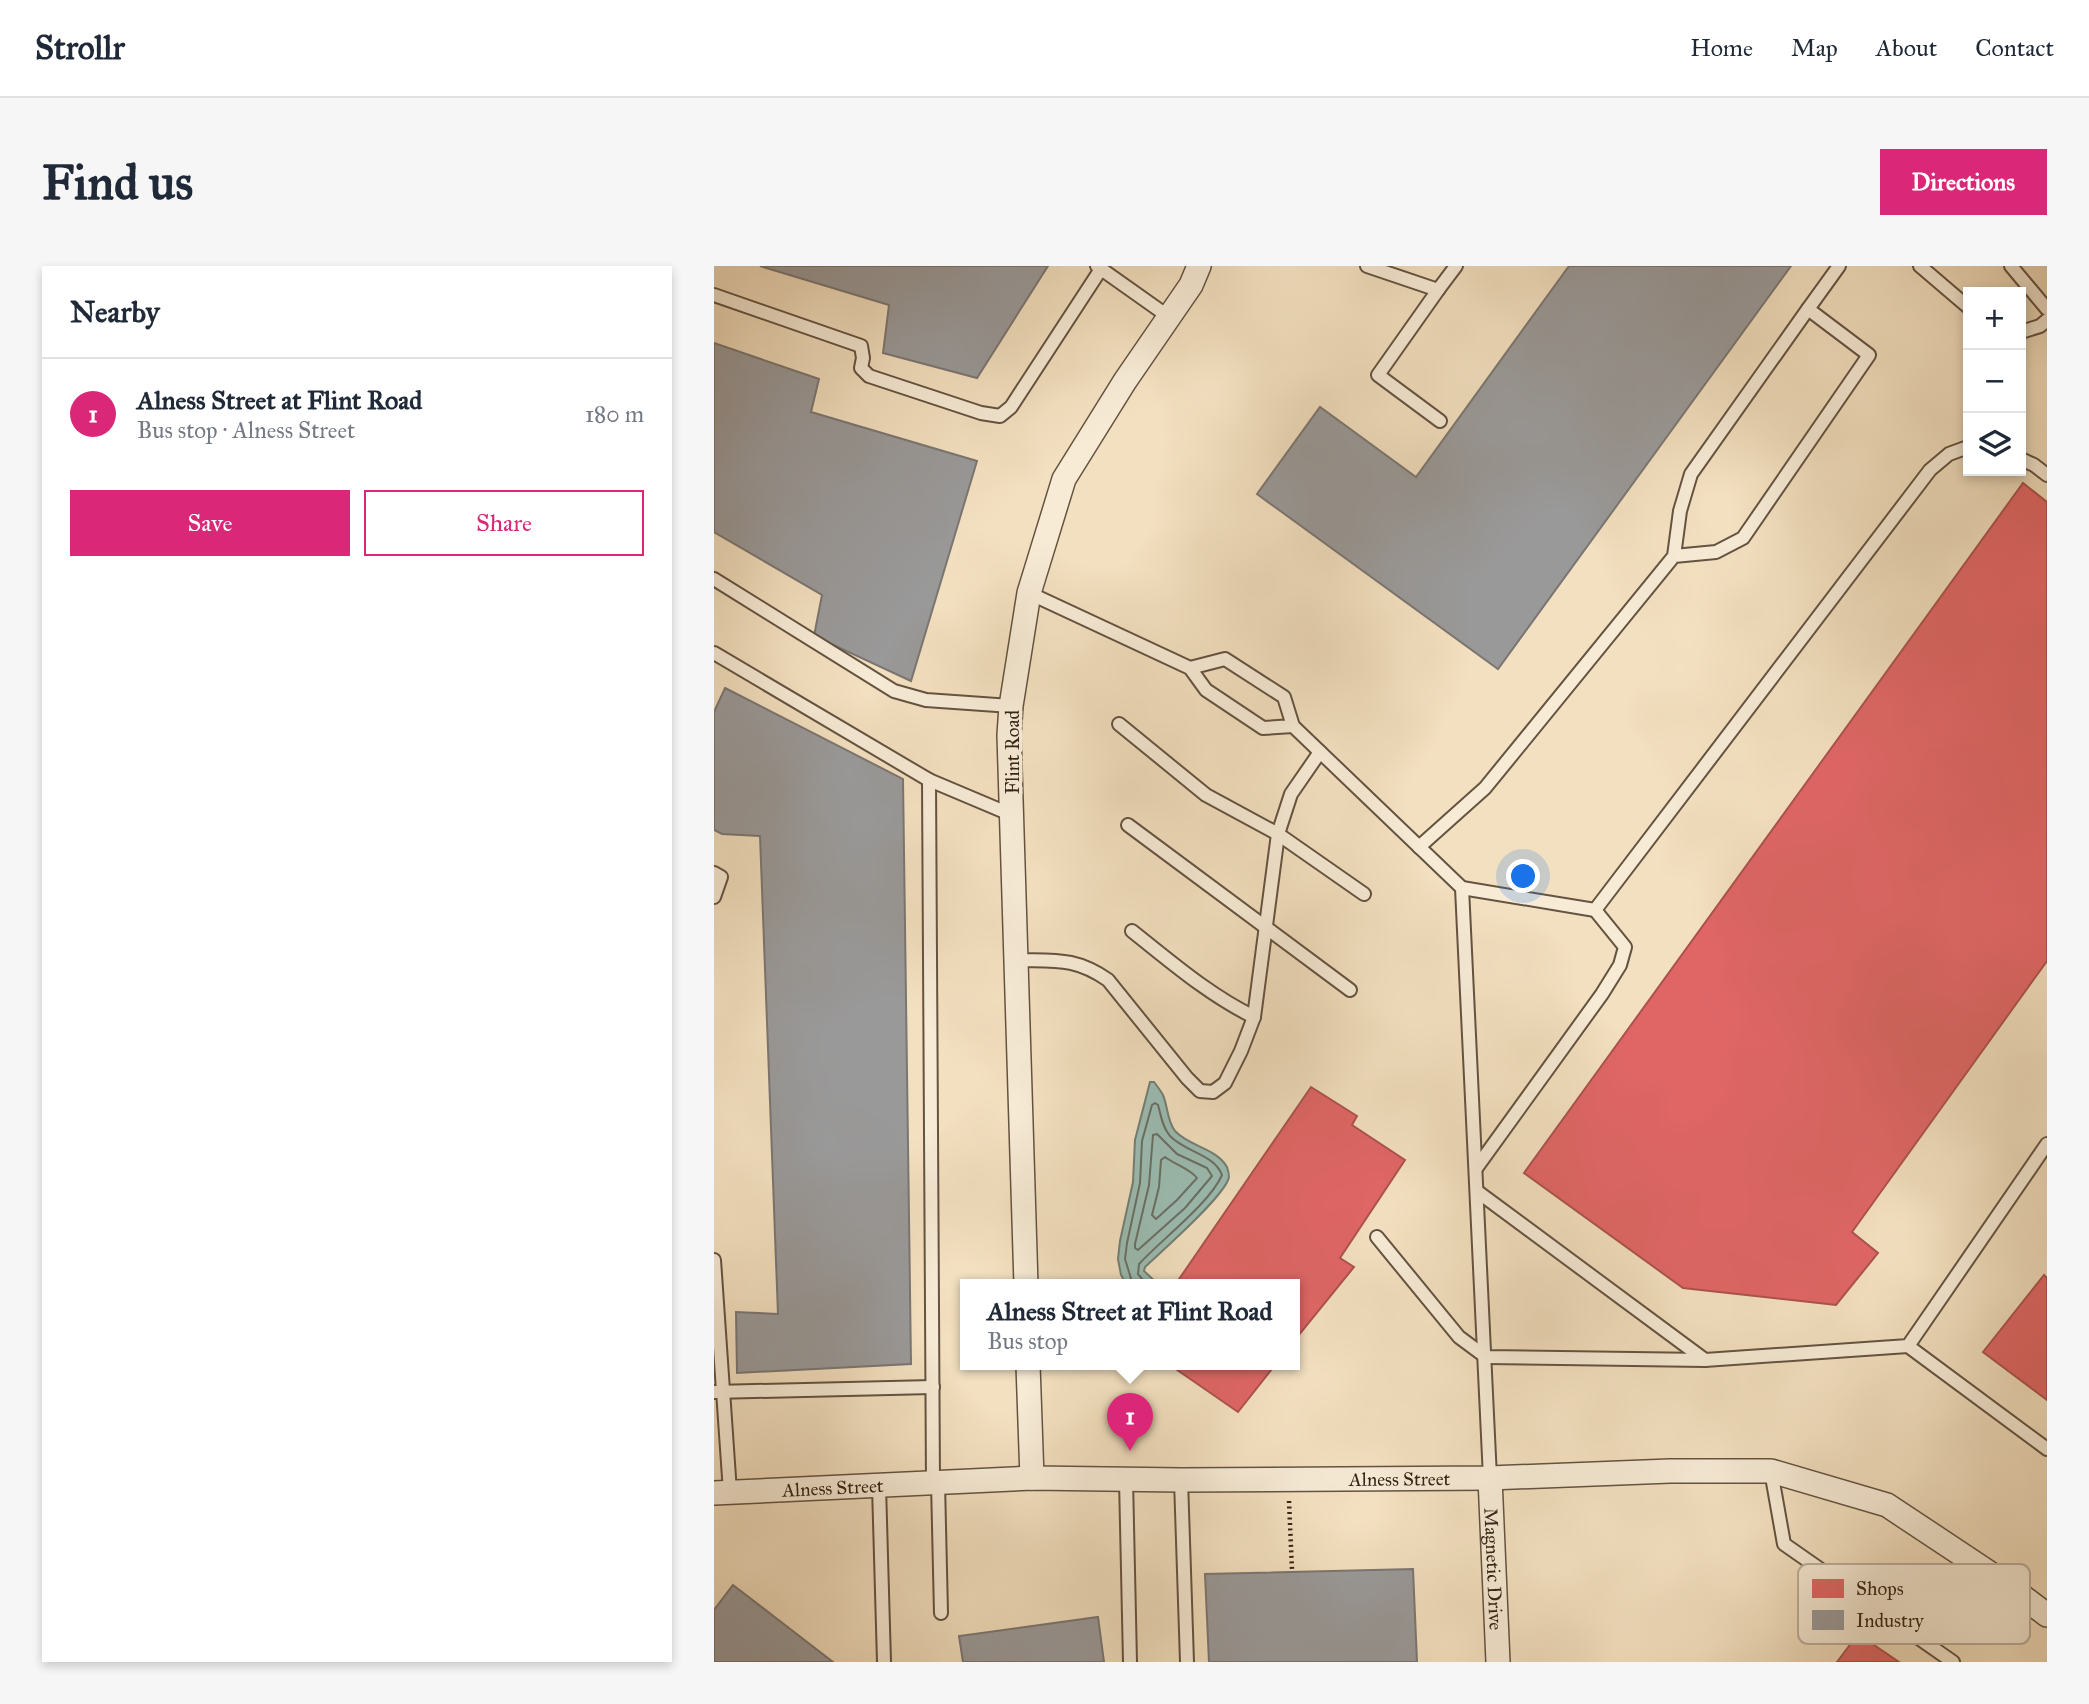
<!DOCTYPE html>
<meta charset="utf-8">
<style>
:root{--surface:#fff;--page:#f6f6f7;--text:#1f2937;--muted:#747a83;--line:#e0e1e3;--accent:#db2777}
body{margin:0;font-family:"IM FELL Great Primer",serif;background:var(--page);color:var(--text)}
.controls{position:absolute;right:21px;top:21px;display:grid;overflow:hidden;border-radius:0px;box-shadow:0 4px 10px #0003}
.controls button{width:63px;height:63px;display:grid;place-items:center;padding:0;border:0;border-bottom:2px solid var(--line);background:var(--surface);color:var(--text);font:35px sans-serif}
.you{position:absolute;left:810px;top:611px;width:24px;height:24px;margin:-18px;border:5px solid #fff;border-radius:50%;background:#1a73e8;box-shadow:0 0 0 10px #1a73e833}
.badge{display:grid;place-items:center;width:46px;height:46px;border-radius:50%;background:var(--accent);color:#fff;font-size:23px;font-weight:700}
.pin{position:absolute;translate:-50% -58px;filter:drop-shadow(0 2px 4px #0008)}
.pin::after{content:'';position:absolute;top:37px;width:24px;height:21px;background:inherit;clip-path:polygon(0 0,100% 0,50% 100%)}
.popup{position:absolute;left:246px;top:1013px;width:340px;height:91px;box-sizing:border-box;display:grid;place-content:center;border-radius:0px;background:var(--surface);filter:drop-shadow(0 2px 5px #0005);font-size:23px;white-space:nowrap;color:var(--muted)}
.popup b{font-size:26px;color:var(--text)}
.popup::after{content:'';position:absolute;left:50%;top:100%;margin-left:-14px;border:14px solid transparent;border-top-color:var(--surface)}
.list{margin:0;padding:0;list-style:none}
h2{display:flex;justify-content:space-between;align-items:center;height:91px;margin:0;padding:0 28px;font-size:30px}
h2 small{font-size:23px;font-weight:400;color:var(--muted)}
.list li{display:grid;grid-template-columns:46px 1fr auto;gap:21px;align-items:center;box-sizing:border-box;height:112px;padding:0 28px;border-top:2px solid var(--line)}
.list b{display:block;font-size:26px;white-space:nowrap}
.list p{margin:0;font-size:23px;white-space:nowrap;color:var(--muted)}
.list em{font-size:23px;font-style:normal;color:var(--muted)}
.actions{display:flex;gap:14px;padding:21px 28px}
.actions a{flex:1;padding:16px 0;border:2px solid var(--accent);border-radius:0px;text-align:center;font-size:24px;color:var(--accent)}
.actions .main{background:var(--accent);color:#fff}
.icon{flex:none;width:38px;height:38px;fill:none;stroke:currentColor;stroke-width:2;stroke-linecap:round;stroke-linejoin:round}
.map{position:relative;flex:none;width:1333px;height:1396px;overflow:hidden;border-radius:0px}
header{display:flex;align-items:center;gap:42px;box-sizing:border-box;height:98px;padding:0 35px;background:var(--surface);border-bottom:2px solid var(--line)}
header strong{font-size:33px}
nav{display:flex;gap:38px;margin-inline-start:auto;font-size:24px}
.intro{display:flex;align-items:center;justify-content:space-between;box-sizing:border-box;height:168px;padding:0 42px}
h1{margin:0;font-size:49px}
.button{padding:18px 32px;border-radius:0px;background:var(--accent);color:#fff;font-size:24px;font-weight:700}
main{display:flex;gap:42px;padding:0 42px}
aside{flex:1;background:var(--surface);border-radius:0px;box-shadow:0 4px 10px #0003}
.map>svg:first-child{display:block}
</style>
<header>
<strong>Strollr</strong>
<nav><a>Home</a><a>Map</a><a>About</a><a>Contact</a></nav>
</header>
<div class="intro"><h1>Find us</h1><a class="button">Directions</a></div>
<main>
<aside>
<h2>Nearby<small></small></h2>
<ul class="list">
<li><span class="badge">1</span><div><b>Alness Street at Flint Road</b><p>Bus stop · Alness Street</p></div><em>180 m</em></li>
</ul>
<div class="actions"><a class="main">Save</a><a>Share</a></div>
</aside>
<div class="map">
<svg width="1333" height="1396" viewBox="0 0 1333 1396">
<rect width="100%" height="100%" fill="#f3e0c0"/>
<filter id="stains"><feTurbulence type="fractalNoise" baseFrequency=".00286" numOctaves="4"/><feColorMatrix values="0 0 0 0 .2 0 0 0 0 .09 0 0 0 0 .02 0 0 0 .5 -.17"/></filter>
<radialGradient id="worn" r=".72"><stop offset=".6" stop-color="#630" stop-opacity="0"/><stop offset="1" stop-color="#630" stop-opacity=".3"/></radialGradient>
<!-- water -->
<path fill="#9bbdb3" stroke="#728075" stroke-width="2" d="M436 816H440C443 820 447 825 449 829 454 841 453 855 461 865 476 881 502 882 513 901 514 904 515 909 515 911 512 929 447 986 431 1001L430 1005 445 1019H413L407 1009 404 993 406 975 419 916 421 874Z"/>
<!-- shops -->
<g fill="#e06666" stroke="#ac524e" stroke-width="2">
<path d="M1309 217 1333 236V695L1138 966 1164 987 1122 1039 969 1022 810 907Z"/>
<path d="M597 821 643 850 638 859 691 894 626 992 640 1001 580 1075V1019H461Z"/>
<path d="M1330 1009 1333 1012V1134L1269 1086Z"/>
<path d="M456 1099H561L524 1146Z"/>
<path d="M1144 1368 1185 1396H1123Z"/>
</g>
<!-- industry -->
<g fill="#999" stroke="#7b7672" stroke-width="2">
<path d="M46 0H334L263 112 169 87 175 39Z"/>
<path d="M855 0H1077L784 403 543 228 606 141 702 211Z"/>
<path d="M0 77 105 113 97 146 263 195 197 415 100 370 108 329 0 266Z"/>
<path d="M11 422 189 513 197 1098 23 1107 22 1046 64 1048 46 570 8 568 0 564V446Z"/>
<path d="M699 1303 703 1396H495L491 1308Z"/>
<path d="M19 1319 119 1396H0V1344Z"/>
<path d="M384 1351 390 1396H249L245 1370Z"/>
</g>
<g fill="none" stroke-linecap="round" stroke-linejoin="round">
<!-- shore -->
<g stroke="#687065" stroke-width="2">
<path d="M443 868 463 888 493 902 498 910 471 942 424 984 421 982V978L435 919 439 869Z"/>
<path d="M451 891C460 898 476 903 483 912L463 934 442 953 438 949 445 921 447 894Z"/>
<path d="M419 1019 411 993 413 977 426 917 428 875 438 839 441 837 444 839C447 849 448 861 456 870 471 886 500 888 508 909 496 937 447 974 425 998L424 1008 433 1019"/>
</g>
<defs>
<g id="service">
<path d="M383 0 455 51"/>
<path d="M653 0 724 24 664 109 726 155"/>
<path d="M1206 0 1254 41"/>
<path d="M1297 0 1333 43"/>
<path d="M724 24 742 0"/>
<path d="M0 29 147 80 149 92 147 102 155 110 267 147 286 150 297 141 387 3"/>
<path d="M1094 43 1125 0"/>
<path d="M1307 66 1326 60 1333 54"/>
<path d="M1307 193 1320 199 1333 209"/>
<path d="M0 313 180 425 212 434 297 440"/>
<path d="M315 327 476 402 492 424 549 462 579 460 570 431 511 393 476 402"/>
<path d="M0 387 215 514 219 1217"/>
<path d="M405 458 492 529 564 568 650 628"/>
<path d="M579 460 748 622 776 1212"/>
<path d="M215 514 298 549"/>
<path d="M414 559 636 724"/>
<path d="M705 581 771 522 960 290 966 245 977 208 1094 43 1155 89 1029 272 1002 286 960 290"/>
<path d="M0 607 7 611 0 631"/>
<path d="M748 622 881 644 1216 204 1235 188 1254 181"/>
<path d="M418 665C457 696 495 729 540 751"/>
<path d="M302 694C341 695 361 691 394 714L473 812 486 825 499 826 511 817 527 785 540 751 564 568 577 528 606 486"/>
<path d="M763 901 888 728 906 699 911 681 881 644"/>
<path d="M764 926 991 1094"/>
<path d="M663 971 745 1071 772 1091 991 1094 1194 1080 1333 878"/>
<path d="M0 994 16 1226"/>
<path d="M1194 1080 1333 1183"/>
<path d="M0 1126 219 1121"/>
<path d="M1057 1205 1070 1278 1239 1396"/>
<path d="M412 1213 416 1396"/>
<path d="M467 1214 473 1396"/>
<path d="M224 1217 227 1347"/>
<path d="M165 1220 170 1396"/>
</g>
<g id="minor">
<path d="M312 1019 295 469 297 440 315 327 350 213 411 115 477 19 485 0"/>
<path d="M314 1099 318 1212"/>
<path id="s1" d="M776 1212 784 1396"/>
<path id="s2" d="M0 1227 318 1212 467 1214 776 1212 956 1205H1057L1173 1239 1289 1316 1333 1349"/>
</g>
</defs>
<!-- service casing -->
<use href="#service" stroke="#645341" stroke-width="16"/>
<!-- minor casing -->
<use href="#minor" stroke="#645341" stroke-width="26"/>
<!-- path -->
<path stroke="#342417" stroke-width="4.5" stroke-dasharray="2 3.5" stroke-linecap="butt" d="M575 1235 578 1304"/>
<!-- service -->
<use href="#service" stroke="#f7ebd6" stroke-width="12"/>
<!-- minor -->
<use href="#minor" stroke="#f7ebd6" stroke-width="23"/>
</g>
<g text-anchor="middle" stroke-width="7" stroke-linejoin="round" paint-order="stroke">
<!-- street labels -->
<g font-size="19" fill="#342417" stroke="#f7ebd6">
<text transform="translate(298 486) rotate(-90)" y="7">Flint Road</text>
<text dy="7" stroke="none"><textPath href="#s2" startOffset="686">Alness Street</textPath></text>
<text dy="7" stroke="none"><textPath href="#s2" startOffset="119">Alness Street</textPath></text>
<text dy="7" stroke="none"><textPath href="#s1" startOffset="91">Magnetic Drive</textPath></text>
</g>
</g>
<!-- legend -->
<rect x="1084" y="1298" width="232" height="80" rx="10" fill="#f7ebd6" stroke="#bcaf9d" stroke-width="2"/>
<rect x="1098" y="1313" width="32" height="19" fill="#e06666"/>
<rect x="1098" y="1344" width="32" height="20" fill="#999"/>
<g font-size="19" fill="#342417">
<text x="1142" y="1329">Shops</text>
<text x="1142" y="1361">Industry</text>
</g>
<rect width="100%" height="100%" filter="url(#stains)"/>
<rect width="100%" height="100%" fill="url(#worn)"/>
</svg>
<div class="controls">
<button>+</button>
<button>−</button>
<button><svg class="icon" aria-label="layers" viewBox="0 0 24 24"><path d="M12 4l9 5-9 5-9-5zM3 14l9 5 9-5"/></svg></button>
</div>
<div class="you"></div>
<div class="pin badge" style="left:416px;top:1185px">1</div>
<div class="popup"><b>Alness Street at Flint Road</b>Bus stop</div>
</div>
</main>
